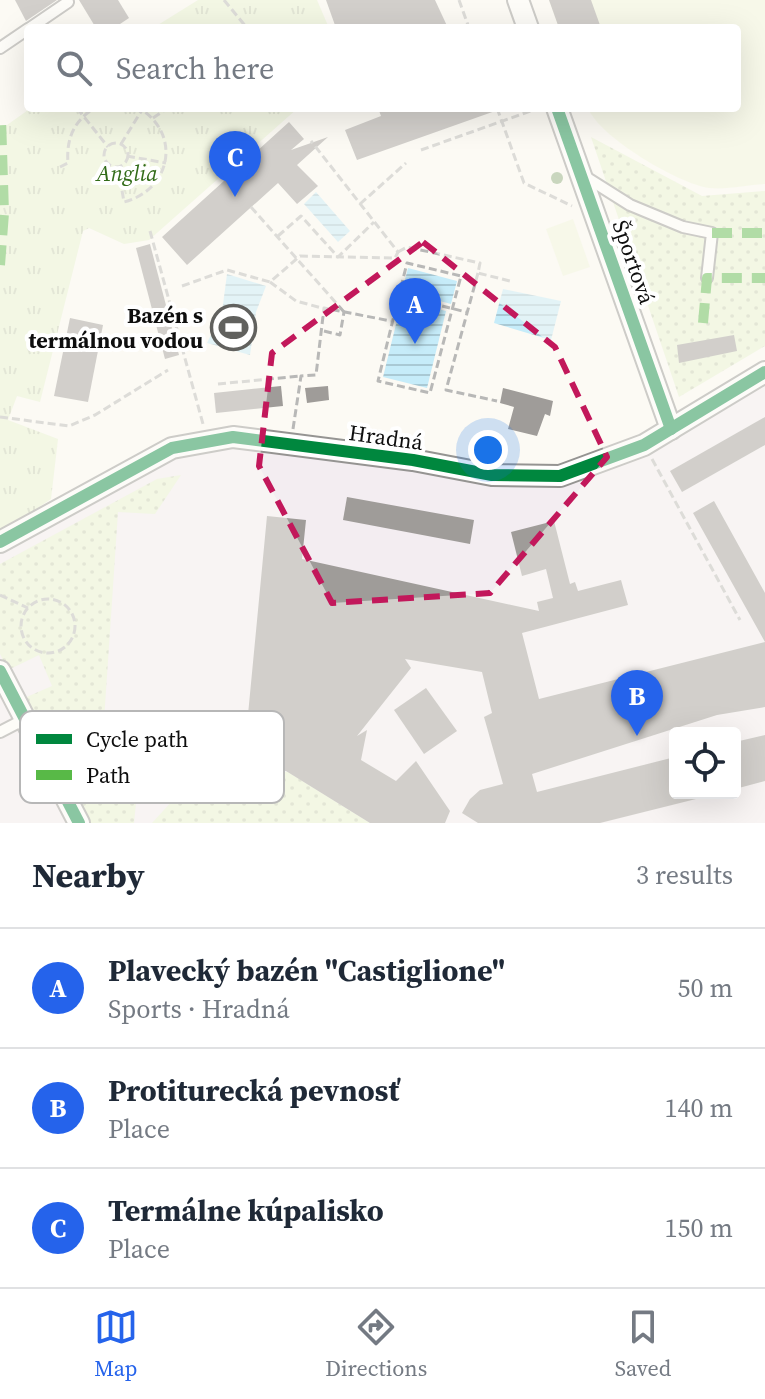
<!DOCTYPE html>
<meta charset="utf-8">
<style>
:root{--surface:#fff;--page:#f2f2f3;--text:#1f2937;--muted:#747a83;--line:#e0e1e3;--accent:#2563eb}
body{margin:0;font-family:"Source Serif 4",serif;background:var(--page);color:var(--text)}
.controls{position:absolute;right:24px;bottom:24px;display:grid;overflow:hidden;border-radius:8px;box-shadow:0 8px 32px #0002}
.controls button{width:72px;height:72px;display:grid;place-items:center;padding:0;border:0;border-bottom:2px solid var(--line);background:var(--surface);color:var(--text);font:40px sans-serif}
.you{position:absolute;left:488px;top:450px;width:28px;height:28px;margin:-20px;border:6px solid #fff;border-radius:50%;background:#1a73e8;box-shadow:0 0 0 12px #1a73e833}
.badge{display:grid;place-items:center;width:52px;height:52px;border-radius:50%;background:var(--accent);color:#fff;font-size:26px;font-weight:700}
.pin{position:absolute;translate:-50% -66px;filter:drop-shadow(0 2px 4px #0008)}
.pin::after{content:'';position:absolute;top:42px;width:28px;height:24px;background:inherit;clip-path:polygon(0 0,100% 0,50% 100%)}
.list{margin:0;padding:0;list-style:none}
h2{display:flex;justify-content:space-between;align-items:center;height:104px;margin:0;padding:0 32px;font-size:34px}
h2 small{font-size:26px;font-weight:400;color:var(--muted)}
.list li{display:grid;grid-template-columns:52px 1fr auto;gap:24px;align-items:center;box-sizing:border-box;height:120px;padding:0 32px;border-top:2px solid var(--line)}
.list b{display:block;font-size:30px;white-space:nowrap}
.list p{margin:0;font-size:26px;white-space:nowrap;color:var(--muted)}
.list em{font-size:26px;font-style:normal;color:var(--muted)}
.icon{flex:none;width:44px;height:44px;fill:none;stroke:currentColor;stroke-width:2;stroke-linecap:round;stroke-linejoin:round}
.map{position:relative;flex:none;width:765px;height:823px;overflow:hidden}
.search{position:absolute;background:var(--surface);box-shadow:0 8px 32px #0002;left:24px;right:24px;top:24px;height:88px;display:flex;align-items:center;gap:20px;box-sizing:border-box;padding:0 28px;border-radius:8px;color:var(--muted);font-size:30px}
.sheet{height:464px;background:var(--surface)}
nav{display:flex;justify-content:space-around;align-items:center;box-sizing:border-box;height:112px;border-top:2px solid var(--line);background:var(--surface);font-size:22px;color:var(--muted)}
nav a{display:grid;justify-items:center;gap:4px}
nav .on{color:var(--accent)}
.map>svg:first-child{display:block}
</style>
<div class="map">
<svg width="765" height="823" viewBox="0 0 765 823">
<defs>
<pattern id="grass-dots" width="8" height="8" patternUnits="userSpaceOnUse" patternTransform="scale(2)"><rect width="8" height="8" fill="#e8f3d1"/><path d="M2 2h.1M6 6h.1" fill="none" stroke="#c6cfb2" stroke-width="1.8" stroke-linecap="round"/></pattern>
<pattern id="park-tufts" width="24" height="20" patternUnits="userSpaceOnUse" patternTransform="scale(2)"><rect width="24" height="20" fill="#e8f3d1"/><path d="M3 7l-1-3M5 7V3M7 7l1-3M15 17l-1-3M17 17v-4M19 17l1-3" fill="none" stroke="#c6cfb2"/></pattern>
<pattern id="water-rules" width="6" height="5" patternUnits="userSpaceOnUse" patternTransform="scale(2)"><rect width="6" height="5" fill="#c6ecf9"/><path d="M0 2.5h6" fill="none" stroke="#a9c9d4"/></pattern>
</defs>
<rect width="100%" height="100%" fill="#fcfaf4"/>
<!-- industrial -->
<path fill="#f3edf1" fill-rule="evenodd" d="M765 372V823H0V542L172 448 233 437 560 476 628 454ZM675 733H735V793H675Z"/>
<!-- grass -->
<g fill="url(#grass-dots)">
<path d="M591 137 702 196 765 191V346L679 397Z"/>
<path d="M181 475 155 514 118 512 100 780 138 783 134 823H86L22 699 52 686 39 655 8 670 0 654V564L157 479Z"/>
<path d="M207 763 288 772 370 823H152Z"/>
</g>
<!-- park -->
<g fill="url(#park-tufts)">
<path d="M198 0H317L329 28H153Z"/>
<path d="M31 108H298L149 240 124 244 89 228 83 231 40 402 17 396 8 420 58 439 51 499 10 527 0 530V130Z"/>
</g>
<!-- pitch -->
<g fill="#f2f7dc">
<path d="M549 0H765V184C748 185 727 190 709 188 679 184 599 137 588 108H737V28H559Z"/>
<path d="M573 219 590 267 563 276 546 229Z"/>
</g>
<!-- water -->
<g fill="url(#water-rules)">
<path d="M316 192 350 231 338 242 304 204Z"/>
<path d="M408 268 457 281 451 304 402 291Z"/>
<path d="M227 274 266 286 256 312 250 355 207 343 222 312Z"/>
<path d="M503 289 561 301 551 340 494 323Z"/>
<path d="M402 300 446 311 427 388 383 377Z"/>
</g>
<!-- building -->
<g fill="#9f9c99">
<path d="M15 0H57L26 21Z"/>
<path d="M79 0H118L129 18 114 28H96Z"/>
<path d="M326 0H435L448 28H336Z"/>
<path d="M549 0H591L601 28H559Z"/>
<path d="M378 108H498V110L357 160 345 130 381 116Z"/>
<path d="M289 122 304 139 291 150 328 137 297 165 318 186 297 204 278 183 187 265 162 237Z"/>
<path d="M150 244 179 355 165 359 136 248Z"/>
<path d="M70 318 103 325 88 402 54 396Z"/>
<path d="M734 335 737 351 679 363 677 345Z"/>
<path d="M281 386 283 406 216 413 214 393Z"/>
<path d="M328 386 329 400 307 403 305 388Z"/>
<path d="M503 388 553 401 550 416 545 414 537 436 508 429 514 407 500 403Z"/>
<path d="M765 417V445L682 492 670 471Z"/>
<path d="M347 497 474 520 470 544 343 520Z"/>
<path d="M714 501 765 593V707L717 715 532 774 537 792 675 757V793H700V798L600 823H478L462 813 470 799 480 790 503 784 484 717 492 713 482 672 405 659 411 668 357 736 367 730 361 760 396 781 416 761 450 811 445 823H370L286 771 243 767 267 516 306 520 302 559 539 611 537 602 553 598 546 569 522 576 511 532 554 521 570 584 575 582 578 591 621 580 628 605 522 633 539 699 765 642 693 513Z"/>
<path d="M426 688 457 731 424 754 394 710Z"/>
<path d="M765 735V781L735 789V742Z"/>
</g>
<g fill="none" stroke-linecap="round" stroke-linejoin="round">
<defs>
<g id="lane">
<path d="M30 28 68 2"/>
<path d="M0 48 28 29"/>
<path d="M584 176 630 205 683 227 712 233 707 278"/>
<path d="M0 732 25 719"/>
</g>
<g id="street">
<path d="M518 0 528 28"/>
<path d="M557 108 671 429"/>
<path d="M0 542 172 448 233 437 413 460 492 475 560 476 644 445 765 372"/>
<path d="M0 671 79 823"/>
</g>
</defs>
<!-- lane casing -->
<use href="#lane" stroke="#959492" stroke-width="14"/>
<!-- street casing -->
<use href="#street" stroke="#959492" stroke-width="24"/>
<!-- path -->
<g stroke="#b8b8b7" stroke-width="3" stroke-dasharray="8 4" stroke-linecap="butt">
<path d="M224 0 247 28"/>
<path d="M459 0 469 28"/>
<path d="M77 108 108 147"/>
<path d="M497 108 524 183 572 206"/>
<path d="M153 118 168 108"/>
<circle cx="116" cy="155" r="12"/>
<path d="M121 144 142 110"/>
<path d="M421 150 539 108"/>
<path d="M127 156 166 163"/>
<path d="M220 164 230 173"/>
<path d="M60 167 68 163C66 139 74 120 95 108"/>
<path d="M118 167 124 202C171 190 182 134 139 108"/>
<path d="M360 204 406 163"/>
<path d="M251 207 344 312"/>
<path d="M150 231 203 424"/>
<path d="M278 236 301 216 338 257 374 222"/>
<path d="M398 252 407 247 480 263 478 273 510 281"/>
<path d="M478 273 446 390 497 401"/>
<path d="M270 282 296 301 322 308"/>
<path d="M182 286 227 270 270 282 300 256 395 258 398 252 311 141"/>
<path d="M399 295 378 381 430 393 461 276 407 263 399 295 466 312"/>
<path d="M324 331 340 335 344 312"/>
<path d="M218 384 301 376"/>
<path d="M0 417 69 426 95 415 168 370"/>
<path d="M293 429 301 376 316 375 324 308 391 321"/>
<path d="M652 459 740 620"/>
<path d="M0 595 28 608"/>
<circle cx="48" cy="626" r="27"/>
</g>
<!-- lane -->
<use href="#lane" stroke="#fffefd" stroke-width="10"/>
<!-- street -->
<use href="#street" stroke="#fffefd" stroke-width="20"/>
<!-- quiet -->
<g stroke="#58b947" stroke-width="10" stroke-dasharray="20 10" stroke-linecap="butt">
<path d="M712 233H765"/>
<path d="M0 265 4 213 1 118"/>
<path d="M703 323 707 278H765"/>
</g>
<defs>
<g id="cycleway">
<path d="M557 108 671 429"/>
<path d="M0 542 172 448 233 437 413 460 492 475 560 476 644 445 765 372"/>
<path d="M0 671 79 823"/>
</g>
</defs>
<!-- cycleway casing -->
<use href="#cycleway" stroke="#fff" stroke-width="17"/>
<!-- cycleway -->
<use href="#cycleway" stroke="#00873e" stroke-width="12"/>
</g>
<!-- trees -->
<circle fill="#8dac7c" cx="557" cy="178" r="6"/>
<!-- marked area -->
<path d="M0 0H765V823H0ZM423 242 555 347 607 457 490 593 332 603 259 466 272 353Z" fill="#fcfaf4" fill-opacity=".55" fill-rule="evenodd"/>
<path fill="none" stroke="#c2185b" stroke-width="6" stroke-dasharray="16 10" stroke-linejoin="round" d="M423 242 555 347 607 457 490 593 332 603 259 466 272 353Z"/>
<!-- icons -->
<defs>
<symbol id="stadium-ring" viewBox="-11 -11 22 22"><circle r="9.5" fill="#fff" stroke="#61615e" stroke-width="1.5"/><path d="M0-5a6.5 5 0 1 0 0 10a6.5 5 0 1 0 0-10ZM-3.5-1.8h7v3.6h-7Z" fill="#61615e"/></symbol>
</defs>
<g fill-rule="evenodd">
<use href="#stadium-ring" x="208" y="302" width="51" height="51"/>
</g>
<g text-anchor="middle" stroke-width="8" stroke-linejoin="round" paint-order="stroke">
<!-- park labels -->
<g font-size="22" font-style="italic" fill="#326c19" stroke="#fff">
<text x="127" y="181">Anglia</text>
</g>
<!-- street labels -->
<g font-size="22" fill="#0e0e0e" stroke="#fff">
<text transform="translate(634 262) rotate(71)" y="8">Športová</text>
<text transform="translate(386 437) rotate(8)" y="8">Hradná</text>
</g>
<!-- poi labels -->
<g font-size="22" font-weight="bold" fill="#0e0e0e" stroke="#fff" text-anchor="end">
<text x="203" y="323">Bazén s<tspan x="203" dy="25">termálnou vodou</tspan></text>
</g>
</g>
<!-- legend -->
<rect x="20" y="711" width="264" height="92" rx="12" fill="#fff" stroke="#b7b7b7" stroke-width="2"/>
<rect x="36" y="734" width="36" height="10" fill="#00873e"/>
<rect x="36" y="770" width="36" height="10" fill="#58b947"/>
<g font-size="22" fill="#0e0e0e">
<text x="86" y="747">Cycle path</text>
<text x="86" y="783">Path</text>
</g>
</svg>
<div class="controls">
<button><svg class="icon" aria-label="locate" viewBox="0 0 24 24"><circle cx="12" cy="12" r="6"/><path d="M12 2v4M12 18v4M2 12h4M18 12h4"/></svg></button>
</div>
<div class="you"></div>
<div class="pin badge" style="left:415px;top:344px">A</div>
<div class="pin badge" style="left:637px;top:736px">B</div>
<div class="pin badge" style="left:235px;top:197px">C</div>
<div class="search"><svg class="icon" aria-label="search" viewBox="0 0 24 24"><circle cx="10" cy="10" r="6"/><path d="M15 15l6 6"/></svg>Search here</div>
</div>
<section class="sheet">
<h2>Nearby<small>3 results</small></h2>
<ul class="list">
<li><span class="badge">A</span><div><b>Plavecký bazén &quot;Castiglione&quot;</b><p>Sports · Hradná</p></div><em>50 m</em></li>
<li><span class="badge">B</span><div><b>Protiturecká pevnosť</b><p>Place</p></div><em>140 m</em></li>
<li><span class="badge">C</span><div><b>Termálne kúpalisko</b><p>Place</p></div><em>150 m</em></li>
</ul>
</section>
<nav>
<a class="on"><svg class="icon" aria-label="map" viewBox="0 0 24 24"><path d="M3 6l6-2 6 2 6-2v14l-6 2-6-2-6 2zM9 4v14M15 6v14"/></svg>Map</a>
<a><svg class="icon" aria-label="directions" viewBox="0 0 24 24"><path d="M12 3l9 9-9 9-9-9zM9 14v-3h6M13 9l2 2-2 2"/></svg>Directions</a>
<a><svg class="icon" aria-label="saved" viewBox="0 0 24 24"><path d="M7 4h10v16l-5-4-5 4z"/></svg>Saved</a>
</nav>
